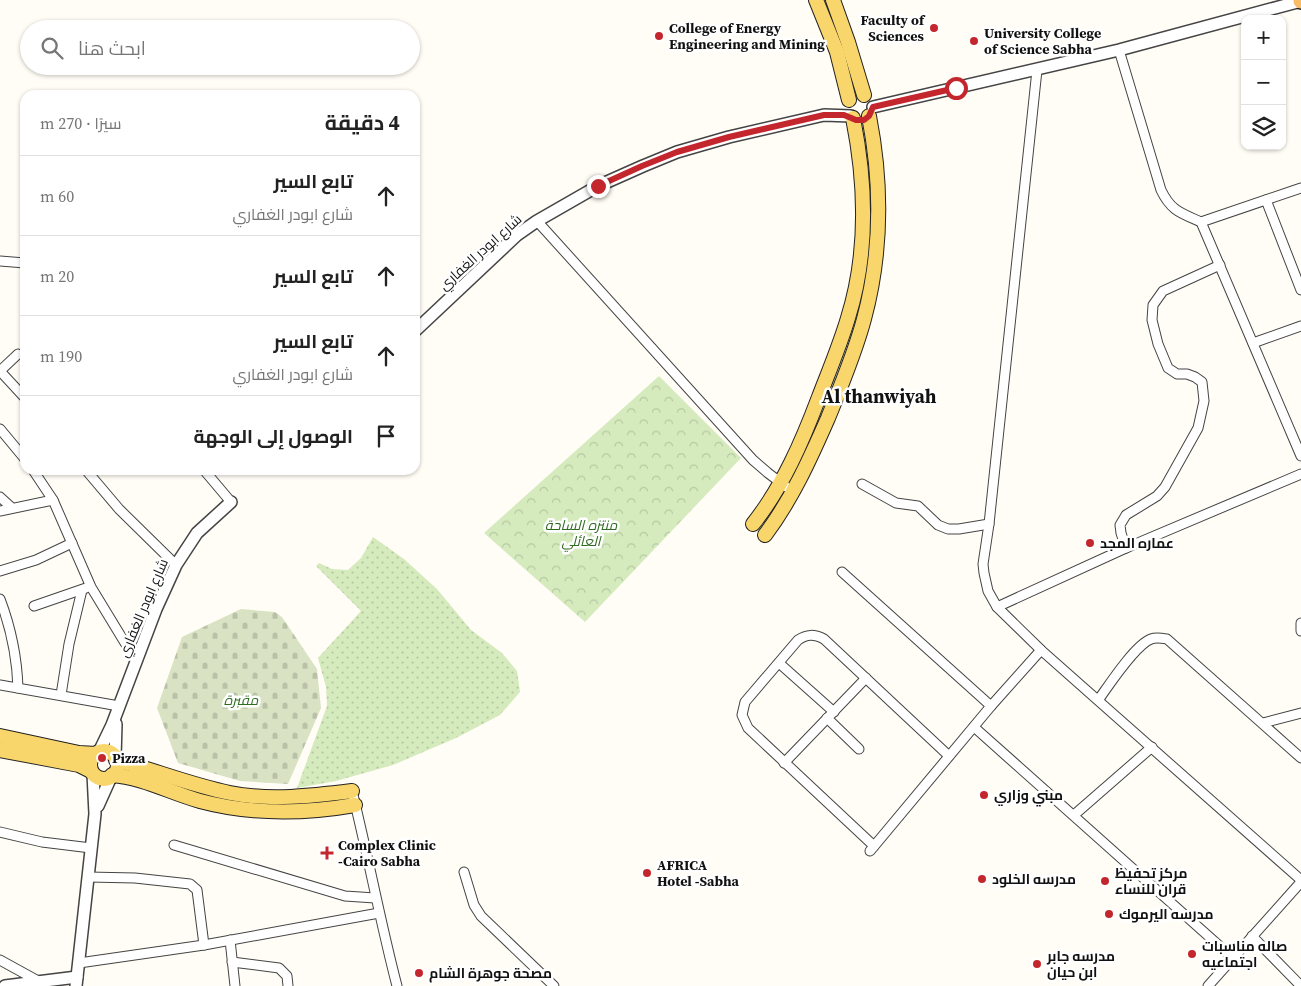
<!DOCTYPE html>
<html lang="ar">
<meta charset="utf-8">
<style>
:root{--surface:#fff;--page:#f2f2f2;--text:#222;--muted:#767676;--line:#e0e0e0}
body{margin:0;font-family:"Source Serif 4",Cairo,serif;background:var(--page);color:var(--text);direction:rtl}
.controls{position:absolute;right:15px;top:15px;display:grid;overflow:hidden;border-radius:10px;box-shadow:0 1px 4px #0004}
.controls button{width:45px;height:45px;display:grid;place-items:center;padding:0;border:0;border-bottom:1px solid var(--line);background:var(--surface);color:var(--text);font:25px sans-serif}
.stop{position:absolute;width:15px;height:15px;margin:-11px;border:4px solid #c4262e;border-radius:50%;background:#fff}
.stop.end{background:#c4262e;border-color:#fff;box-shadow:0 1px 5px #0008}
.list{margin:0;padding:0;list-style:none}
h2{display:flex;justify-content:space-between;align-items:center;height:65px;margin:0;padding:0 20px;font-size:21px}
h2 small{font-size:16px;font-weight:400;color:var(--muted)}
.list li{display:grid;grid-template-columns:32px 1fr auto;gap:15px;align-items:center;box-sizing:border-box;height:80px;padding:0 20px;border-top:1px solid var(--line)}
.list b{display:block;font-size:19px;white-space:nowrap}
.list p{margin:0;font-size:16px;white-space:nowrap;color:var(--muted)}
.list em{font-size:16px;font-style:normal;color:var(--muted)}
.icon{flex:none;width:28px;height:28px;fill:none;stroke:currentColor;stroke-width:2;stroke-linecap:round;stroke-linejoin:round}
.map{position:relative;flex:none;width:1301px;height:986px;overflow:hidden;direction:ltr}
.search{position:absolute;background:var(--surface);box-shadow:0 1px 4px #0004;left:20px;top:20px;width:400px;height:55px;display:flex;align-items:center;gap:12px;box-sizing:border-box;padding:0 18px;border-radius:28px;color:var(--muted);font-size:19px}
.panel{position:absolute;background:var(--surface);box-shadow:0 1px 4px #0004;left:20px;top:90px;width:400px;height:385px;border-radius:15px;direction:rtl}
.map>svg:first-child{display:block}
</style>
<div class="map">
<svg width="1301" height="986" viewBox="0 0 1301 986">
<defs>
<pattern id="cemetery-stones" width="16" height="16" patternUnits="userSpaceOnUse" patternTransform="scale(1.25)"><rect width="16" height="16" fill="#d9e3c4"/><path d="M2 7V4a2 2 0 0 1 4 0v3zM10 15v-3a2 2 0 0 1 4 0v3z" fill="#b9c2a7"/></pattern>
<pattern id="park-crowns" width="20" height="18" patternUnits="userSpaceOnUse" patternTransform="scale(1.25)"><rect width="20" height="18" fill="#d5ebbd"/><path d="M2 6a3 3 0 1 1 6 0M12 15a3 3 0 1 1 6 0" fill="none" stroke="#b6c8a1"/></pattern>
<pattern id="garden-dots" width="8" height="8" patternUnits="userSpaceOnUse" patternTransform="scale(1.25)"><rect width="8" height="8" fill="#d5ebbd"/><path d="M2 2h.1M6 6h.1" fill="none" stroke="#b6c8a1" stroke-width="1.8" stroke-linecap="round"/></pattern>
</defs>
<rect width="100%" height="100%" fill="#fffdf5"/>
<!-- cemetery -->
<path fill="url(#cemetery-stones)" d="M241 609 275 612 282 617 317 669 321 708 288 784 240 781 178 763 157 708 182 637Z"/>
<!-- park -->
<path fill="url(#park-crowns)" d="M659 376 741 458 585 622 484 533Z"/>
<!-- garden -->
<path fill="url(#garden-dots)" d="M373 537 404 559 437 589 471 630 502 653 517 671 520 692 500 715 456 738 393 765 336 781 297 788 327 706 326 687 318 658 361 611 316 566 319 563 332 569 348 570 361 558Z"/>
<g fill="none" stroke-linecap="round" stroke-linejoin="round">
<defs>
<g id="minor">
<path d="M1119 50 1161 190C1171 211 1181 213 1201 222L1301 456"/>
<path d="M1037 70 989 524 983 564 984 573 988 591 997 607 1041 650 1301 880"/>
<path d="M1266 200 1301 290"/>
<path d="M537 221 753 460 768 473 793 492"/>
<path d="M1201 222 1301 188"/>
<path d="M0 261 25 263"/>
<path d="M1253 343 1301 326"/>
<path d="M0 371 25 398"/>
<path d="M0 371 18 354"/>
<path d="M0 429 25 459"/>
<path d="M33 470 53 500 91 587 136 661"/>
<path d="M86 470 119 509 176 565"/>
<path d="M204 470 231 502"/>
<path d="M862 484 896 503 918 506 938 525 948 529H959L989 524"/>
<path d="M0 497 12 508"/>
<path d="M0 511 53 500"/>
<path d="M1126 548 1121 533 1120 525 1126 515 1157 496 1165 487 1198 428 1204 401 1202 382 1195 377 1187 374H1177L1168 368 1158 344 1152 320 1153 305 1163 291 1220 265"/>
<path d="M0 571 36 560 72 543"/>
<path d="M842 572 991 706"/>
<path d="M0 599C11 628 17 657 18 688"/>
<path d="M34 606 86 588"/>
<path d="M997 607 1126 548 1301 474"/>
<path d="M1301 623V631"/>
<path d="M779 663 834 712"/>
<path d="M0 685 119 706"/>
<path d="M61 695 69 644 82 590"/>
<path d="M1099 699C1109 685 1135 645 1151 639 1156 637 1161 638 1167 639L1301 758"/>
<path d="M827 718 859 749"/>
<path d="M1263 723 1301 713"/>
<path d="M974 727 1233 958"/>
<path d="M784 763 866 678"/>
<path d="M352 791C368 855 380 921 397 986"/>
<path d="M1074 815 1152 747"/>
<path d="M0 832 42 842 91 848"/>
<path d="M174 845 345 896 375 898"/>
<path d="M874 846 748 728 742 715 745 702 798 640C807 634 814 634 824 639L949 756"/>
<path d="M870 851 991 706 1041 650"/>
<path d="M464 872 474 905 481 916 554 986"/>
<path d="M88 877 135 878 190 884 197 890 204 945"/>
<path d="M1252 936 1301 986"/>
<path d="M230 940 235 986"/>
<path d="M0 960 40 982"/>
<path d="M232 962 279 968 287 976 288 986"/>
<path d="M79 963 204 945 379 913"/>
<path d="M1208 986 1301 882"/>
</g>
<g id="tertiary">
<path d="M873 107 1119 50 1301 1"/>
<path d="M415 331 517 235 537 221 598 186 643 166 677 152 729 137 824 115 851 116"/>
<path d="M99 752 112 725 156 609 176 565 197 533 231 502"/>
<path d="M115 758 116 724"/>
<path d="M98 806 111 777"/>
<path d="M5 986 77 977"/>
<path d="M76 986 95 814 93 774"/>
</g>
<g id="primary">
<path d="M816 0 837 52 849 100"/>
<path d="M833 0 848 42 864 95"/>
<path d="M753 524C783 486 802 442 819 397 829 371 840 345 848 318 868 254 866 183 853 118"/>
<path d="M765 535C792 499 810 459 828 418 841 386 855 353 864 319 882 252 882 183 869 116"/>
<path d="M0 736 79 753 96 754"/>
<path d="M0 750 79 765 91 771"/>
<circle cx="104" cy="765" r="14"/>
<path d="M116 760C154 770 191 785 230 793 269 801 312 796 352 791"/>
<path d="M112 775C142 777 171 793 200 801 252 815 303 814 355 805"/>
</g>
<path id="trunk" d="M1301 0V1"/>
</defs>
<!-- minor casing -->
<use href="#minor" stroke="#444" stroke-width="11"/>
<!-- tertiary casing -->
<use href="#tertiary" stroke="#444" stroke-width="14"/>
<!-- primary casing -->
<use href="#primary" stroke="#222" stroke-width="16"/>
<!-- trunk casing -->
<use href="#trunk" stroke="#222" stroke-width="18"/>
<!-- minor -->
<use href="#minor" stroke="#fff" stroke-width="9"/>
<!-- tertiary -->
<use href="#tertiary" stroke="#fff" stroke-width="11"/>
<!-- primary -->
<use href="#primary" stroke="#f9d66b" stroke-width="14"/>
<!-- trunk -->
<use href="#trunk" stroke="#f7bc64" stroke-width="15"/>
</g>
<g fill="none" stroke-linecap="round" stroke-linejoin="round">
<!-- route -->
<path stroke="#c4262e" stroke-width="6" d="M598 186 642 166 677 152 729 137 824 115H844L856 120H864L869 116 873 107 956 88"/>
</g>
<!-- markers -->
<g fill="#c4262e" stroke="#fff" stroke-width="2">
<circle cx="934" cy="28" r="5"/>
<circle cx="659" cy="36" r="5"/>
<circle cx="974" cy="41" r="5"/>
<circle cx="1090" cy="543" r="5"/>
<circle cx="102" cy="758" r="5"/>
<circle cx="984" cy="795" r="5"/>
<path d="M324.5 845.5h5v5h5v5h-5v5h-5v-5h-5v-5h5z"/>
<circle cx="647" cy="873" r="5"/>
<circle cx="982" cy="879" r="5"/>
<circle cx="1105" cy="881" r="5"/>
<circle cx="1109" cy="914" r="5"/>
<circle cx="1192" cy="954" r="5"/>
<circle cx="1037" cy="964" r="5"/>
<circle cx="419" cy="973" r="5"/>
</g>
<g text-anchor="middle" stroke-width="5" stroke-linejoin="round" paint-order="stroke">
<!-- poi labels -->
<g font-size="14" font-weight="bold" fill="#111" stroke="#fff" text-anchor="start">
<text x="924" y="25" text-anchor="end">Faculty of<tspan x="924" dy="16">Sciences</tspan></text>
<text x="669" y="33">College of Energy<tspan x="669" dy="16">Engineering and Mining</tspan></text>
<text x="984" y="38">University College<tspan x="984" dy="16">of Science Sabha</tspan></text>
<text x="1100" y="548">عماره المجد</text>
<text x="112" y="763">Pizza</text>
<text x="994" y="800">مبني وزاري</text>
<text x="338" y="850">Complex Clinic<tspan x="338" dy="16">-Cairo Sabha</tspan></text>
<text x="657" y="870">AFRICA<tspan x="657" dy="16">Hotel -Sabha</tspan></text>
<text x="1115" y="878">مركز تحفيظ<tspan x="1115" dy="16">قران للنساء</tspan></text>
<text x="992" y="884">مدرسه الخلود</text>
<text x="1119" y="919">مدرسه اليرموك</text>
<text x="1202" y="951">صاله مناسبات<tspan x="1202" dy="16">اجتماعيه</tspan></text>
<text x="1047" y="961">مدرسه جابر<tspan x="1047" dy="16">ابن حيان</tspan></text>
<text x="429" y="978">مصحة جوهرة الشام</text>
</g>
<!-- street labels -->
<g font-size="14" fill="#111" stroke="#fff">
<text transform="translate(480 252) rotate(-42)" y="5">شارع ابودر الغفاري</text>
<text transform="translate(143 608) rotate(-67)" y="5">شارع ابودر الغفاري</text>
</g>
<!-- park labels -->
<g font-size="14" font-style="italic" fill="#2f6b1f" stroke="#fff">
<text x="581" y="530">منتزه الساحة<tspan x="581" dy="16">العائلي</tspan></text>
<text x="241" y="705">مقبرة</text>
</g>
<!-- district labels -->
<g font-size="19" font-weight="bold" fill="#111" stroke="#fff">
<text x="879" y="403">Al thanwiyah</text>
</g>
</g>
</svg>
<div class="controls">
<button>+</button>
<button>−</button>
<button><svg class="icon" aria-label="layers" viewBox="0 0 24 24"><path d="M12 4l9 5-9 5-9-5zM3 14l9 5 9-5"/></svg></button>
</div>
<div class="stop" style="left:956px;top:88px"></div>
<div class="stop end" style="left:598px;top:186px"></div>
<div class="search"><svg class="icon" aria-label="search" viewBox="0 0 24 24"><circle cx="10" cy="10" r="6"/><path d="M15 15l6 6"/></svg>ابحث هنا</div>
<section class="panel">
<h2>4 دقيقة<small>سيرًا · 270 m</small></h2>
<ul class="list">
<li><svg class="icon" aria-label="ahead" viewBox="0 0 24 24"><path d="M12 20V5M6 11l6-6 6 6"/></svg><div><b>تابع السير</b><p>شارع ابودر الغفاري</p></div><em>60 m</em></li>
<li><svg class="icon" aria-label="ahead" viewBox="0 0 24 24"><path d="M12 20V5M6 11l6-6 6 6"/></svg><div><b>تابع السير</b></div><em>20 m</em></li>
<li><svg class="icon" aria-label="ahead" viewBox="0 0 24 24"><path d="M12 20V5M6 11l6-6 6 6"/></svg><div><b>تابع السير</b><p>شارع ابودر الغفاري</p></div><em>190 m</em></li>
<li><svg class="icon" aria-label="arrive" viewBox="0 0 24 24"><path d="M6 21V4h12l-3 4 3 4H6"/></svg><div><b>الوصول إلى الوجهة</b></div></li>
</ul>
</section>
</div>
